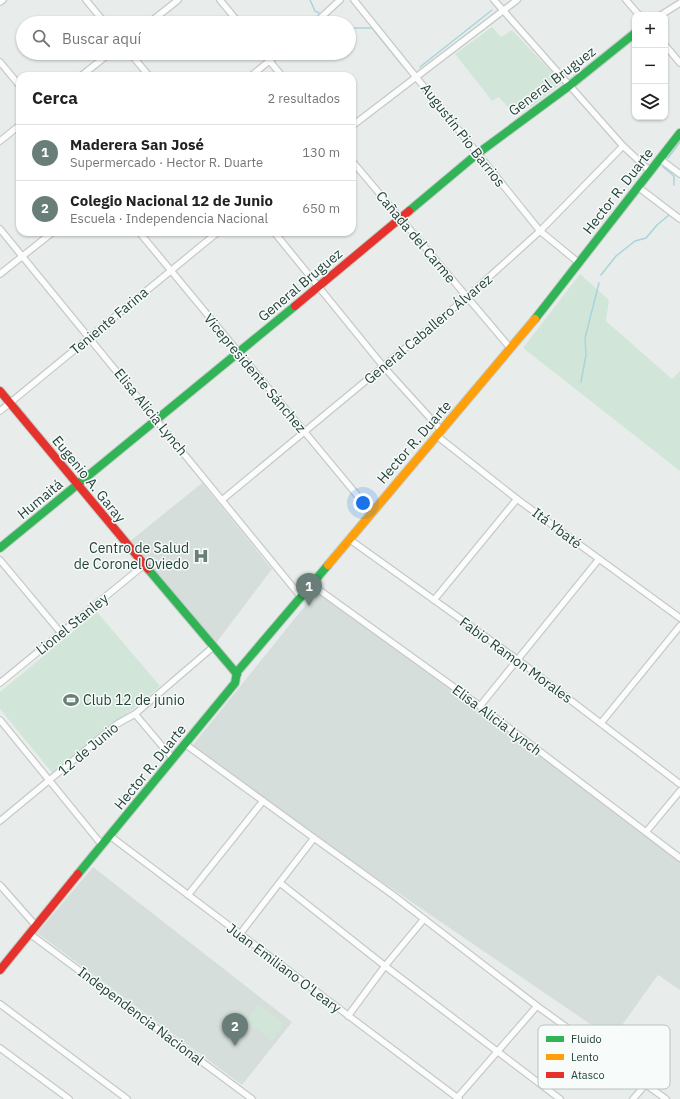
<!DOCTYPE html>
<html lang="es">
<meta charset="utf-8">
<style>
:root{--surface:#fff;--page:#f6f6f6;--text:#222;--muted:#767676;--line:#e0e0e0;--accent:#697e78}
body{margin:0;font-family:"IBM Plex Sans",sans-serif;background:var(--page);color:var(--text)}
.controls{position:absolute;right:12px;top:12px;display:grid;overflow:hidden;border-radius:8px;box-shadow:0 1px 3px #0004}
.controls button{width:36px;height:36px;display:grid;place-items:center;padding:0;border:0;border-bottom:1px solid var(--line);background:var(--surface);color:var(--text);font:20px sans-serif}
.you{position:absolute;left:363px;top:503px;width:14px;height:14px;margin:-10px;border:3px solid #fff;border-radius:50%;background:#1a73e8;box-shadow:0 0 0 6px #1a73e833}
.badge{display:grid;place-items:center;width:26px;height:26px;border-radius:50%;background:var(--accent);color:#fff;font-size:13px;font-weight:700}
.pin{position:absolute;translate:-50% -33px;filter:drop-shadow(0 1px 2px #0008)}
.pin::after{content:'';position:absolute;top:21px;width:14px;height:12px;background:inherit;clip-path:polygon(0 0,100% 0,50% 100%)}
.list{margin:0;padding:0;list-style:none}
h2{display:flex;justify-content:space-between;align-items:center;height:52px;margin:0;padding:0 16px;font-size:17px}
h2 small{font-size:13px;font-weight:400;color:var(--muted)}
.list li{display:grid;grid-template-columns:26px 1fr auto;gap:12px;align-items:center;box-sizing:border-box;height:56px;padding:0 16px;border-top:1px solid var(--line)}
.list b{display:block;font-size:15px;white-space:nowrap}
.list p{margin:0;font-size:13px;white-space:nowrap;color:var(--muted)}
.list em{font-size:13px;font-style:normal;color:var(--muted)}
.icon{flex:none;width:22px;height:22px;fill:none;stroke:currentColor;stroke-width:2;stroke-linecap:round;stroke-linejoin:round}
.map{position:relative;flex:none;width:680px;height:1099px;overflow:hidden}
.search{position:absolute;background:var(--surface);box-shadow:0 1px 3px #0004;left:16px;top:16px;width:340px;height:44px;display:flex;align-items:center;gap:10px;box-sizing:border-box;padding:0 14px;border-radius:22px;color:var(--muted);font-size:15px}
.panel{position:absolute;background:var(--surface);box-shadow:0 1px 3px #0004;left:16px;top:72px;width:340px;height:164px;border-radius:12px}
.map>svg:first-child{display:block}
</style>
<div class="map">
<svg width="680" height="1099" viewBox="0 0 680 1099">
<rect width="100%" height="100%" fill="#e8edeb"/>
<!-- built -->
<g fill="#d6dedb">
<path d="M202 483 272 569 216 643 129 542Z"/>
<path d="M317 591 680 857V990L658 975 612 1039 293 821 192 746Z"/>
<path d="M93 867 292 1022 242 1085 37 933Z"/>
</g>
<!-- green -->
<g fill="#d1e6d8">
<path d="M492 27 501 37 512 30 562 83 531 107 525 100 511 111 499 97 492 101 455 54Z"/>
<path d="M580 274 609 300 606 321 672 379 680 371V471L523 348Z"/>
<path d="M97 612 160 686 54 775 0 709V692Z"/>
<path d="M258 1005 284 1024 272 1040 246 1022Z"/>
</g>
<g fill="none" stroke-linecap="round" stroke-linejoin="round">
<!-- stream -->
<g stroke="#a9d4db" stroke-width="1.5">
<path d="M310 0 315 11 319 13"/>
<path d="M325 17 338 23"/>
<path d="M349 28H372L402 65"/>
<path d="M420 67 492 10"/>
<path d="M668 158 680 142"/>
<path d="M663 167 674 176V185"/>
<path d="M601 275 616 256 635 241 646 238 657 225 669 215"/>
<path d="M581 382 586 355 585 338 599 283"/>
</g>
<defs>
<g id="street">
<path d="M86 0 105 23"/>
<path d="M220 0 239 23"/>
<path d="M354 0 540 231 579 263"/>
<path d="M494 0 623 146 650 171"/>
<path d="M626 0 639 15"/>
<path d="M0 2 3 0"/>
<path d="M661 15 680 3"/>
<path d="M149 23 178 0"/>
<path d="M315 23 340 0"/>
<path d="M665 45 680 63"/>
<path d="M130 53 149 76"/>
<path d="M263 53 282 76"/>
<path d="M0 62 20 86"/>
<path d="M81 76 110 53"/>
<path d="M251 76 279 53"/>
<path d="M352 126 517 0"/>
<path d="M0 141 20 125"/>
<path d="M660 159 680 174"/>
<path d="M352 161 511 349"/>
<path d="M638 187 680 219"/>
<path d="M0 229 301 597"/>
<path d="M139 232 371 512"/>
<path d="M274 232 383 366 441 430"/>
<path d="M0 274 53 232"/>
<path d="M0 411 218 232"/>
<path d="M437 436 517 499 680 618"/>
<path d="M222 500 467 297 540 231 623 146"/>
<path d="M349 539 518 660 680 784"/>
<path d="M0 560 61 633"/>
<path d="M311 584 480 706 680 858"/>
<path d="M434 600 517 499"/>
<path d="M0 683 144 565"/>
<path d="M480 706 599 559"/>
<path d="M135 714 173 759"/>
<path d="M0 720 102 845"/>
<path d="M601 723 680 626"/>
<path d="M185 744 314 838 240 934"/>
<path d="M0 821 117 724 135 714 213 647"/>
<path d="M646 832 680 791"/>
<path d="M110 836 459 1099"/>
<path d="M314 838 393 895 537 1006 666 1099"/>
<path d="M280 883 385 966 560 1099"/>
<path d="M0 885 36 926"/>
<path d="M188 895 263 801"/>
<path d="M30 934 252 1099"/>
<path d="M0 1004 127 1099"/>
<path d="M348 1016 385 966 424 919"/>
<path d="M0 1048 69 1099"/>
<path d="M457 1098 537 1006"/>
<path d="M633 1099 646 1084"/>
</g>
<g id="fast">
<path d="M409 211 477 154 569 86 635 33"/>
<path d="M535 319 680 133"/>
<path d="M0 548 295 306"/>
<path d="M148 569 237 674"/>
<path d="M78 874 235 683 237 672 328 565"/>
</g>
<path id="slow" d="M328 565 535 319"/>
<g id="jam">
<path d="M295 306 409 211"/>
<path d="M0 391 148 569"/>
<path d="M0 970 78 874"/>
</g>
</defs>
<!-- street casing -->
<use href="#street" stroke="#c5cac8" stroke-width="8"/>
<!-- fast casing -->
<use href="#fast" stroke="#c3cbc8" stroke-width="10"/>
<!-- slow casing -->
<use href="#slow" stroke="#c3cbc8" stroke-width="10"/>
<!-- jam casing -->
<use href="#jam" stroke="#c3cbc8" stroke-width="10"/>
<!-- street -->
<use href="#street" stroke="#fcfcfc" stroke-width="5.5"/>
<!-- fast -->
<use href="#fast" stroke="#30b455" stroke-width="8"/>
<!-- slow -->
<use href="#slow" stroke="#ff9f0a" stroke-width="8"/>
<!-- jam -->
<use href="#jam" stroke="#e5322d" stroke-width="8"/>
</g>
<!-- icons -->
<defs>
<symbol id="hospital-bare" viewBox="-9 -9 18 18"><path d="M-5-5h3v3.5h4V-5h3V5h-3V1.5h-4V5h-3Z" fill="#697e78" stroke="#f7fbf9" stroke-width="2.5" paint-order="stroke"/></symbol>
<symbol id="stadium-bare" viewBox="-9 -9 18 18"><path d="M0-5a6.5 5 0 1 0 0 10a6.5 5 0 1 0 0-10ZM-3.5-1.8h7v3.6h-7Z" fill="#697e78" stroke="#f7fbf9" stroke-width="2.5" paint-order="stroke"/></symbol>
</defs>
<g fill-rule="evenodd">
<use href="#hospital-bare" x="190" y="545" width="22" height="22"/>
<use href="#stadium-bare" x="60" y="689" width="22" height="22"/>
</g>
<g text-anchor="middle" stroke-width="3" stroke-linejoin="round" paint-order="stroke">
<!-- street labels -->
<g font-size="14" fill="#24423a" stroke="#f7fbf9">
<text transform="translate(552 81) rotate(-37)" y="5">General Bruguez</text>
<text transform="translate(463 135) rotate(52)" y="5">Augustín Pio Barrios</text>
<text transform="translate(618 191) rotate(-52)" y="5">Hector R. Duarte</text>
<text transform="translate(416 237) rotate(50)" y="5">Cañada del Carme</text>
<text transform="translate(300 285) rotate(-40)" y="5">General Bruguez</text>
<text transform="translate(109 321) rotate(-40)" y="5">Teniente Farina</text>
<text transform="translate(428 329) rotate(-40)" y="5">General Caballero Álvarez</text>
<text transform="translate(255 373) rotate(50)" y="5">Vicepresidente Sánchez</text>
<text transform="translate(151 412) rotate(51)" y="5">Elisa Alicia Lynch</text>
<text transform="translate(414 442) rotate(-49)" y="5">Hector R. Duarte</text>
<text transform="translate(89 479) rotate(51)" y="5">Eugenio A. Garay</text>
<text transform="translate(40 499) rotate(-39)" y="5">Humaitá</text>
<text transform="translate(557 528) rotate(37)" y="5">Itá Ybaté</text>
<text transform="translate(72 624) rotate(-39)" y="5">Lionel Stanley</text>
<text transform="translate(516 660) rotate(36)" y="5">Fabio Ramon Morales</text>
<text transform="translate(497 720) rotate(37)" y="5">Elisa Alicia Lynch</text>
<text transform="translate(88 749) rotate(-40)" y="5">12 de Junio</text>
<text transform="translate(150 767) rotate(-51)" y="5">Hector R. Duarte</text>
<text transform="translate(284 968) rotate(37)" y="5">Juan Emiliano O'Leary</text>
<text transform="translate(141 1016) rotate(37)" y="5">Independencia Nacional</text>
</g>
<!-- poi labels -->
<g font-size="14" fill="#24423a" stroke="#f7fbf9" text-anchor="end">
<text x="189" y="553">Centro de Salud<tspan x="189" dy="16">de Coronel Oviedo</tspan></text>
<text x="83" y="705" text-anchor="start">Club 12 de junio</text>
</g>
</g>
<!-- legend -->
<rect x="538" y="1025" width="132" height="64" rx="6" fill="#f7fbf9" stroke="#b8c4c0" stroke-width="1"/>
<rect x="546" y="1036" width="18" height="6" fill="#30b455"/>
<rect x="546" y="1054" width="18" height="6" fill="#ff9f0a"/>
<rect x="546" y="1072" width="18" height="6" fill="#e5322d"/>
<g font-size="11" fill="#24423a">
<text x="571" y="1043">Fluido</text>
<text x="571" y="1061">Lento</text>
<text x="571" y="1079">Atasco</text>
</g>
</svg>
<div class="controls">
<button>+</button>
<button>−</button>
<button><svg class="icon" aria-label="layers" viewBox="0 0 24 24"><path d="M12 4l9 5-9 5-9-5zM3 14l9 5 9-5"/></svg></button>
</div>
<div class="you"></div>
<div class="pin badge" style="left:309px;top:606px">1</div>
<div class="pin badge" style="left:235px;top:1046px">2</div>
<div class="search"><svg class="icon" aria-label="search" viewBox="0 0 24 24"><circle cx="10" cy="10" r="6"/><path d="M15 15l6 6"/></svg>Buscar aquí</div>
<section class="panel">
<h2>Cerca<small>2 resultados</small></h2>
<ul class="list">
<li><span class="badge">1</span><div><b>Maderera San José</b><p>Supermercado · Hector R. Duarte</p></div><em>130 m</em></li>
<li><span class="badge">2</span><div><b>Colegio Nacional 12 de Junio</b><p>Escuela · Independencia Nacional</p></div><em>650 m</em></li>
</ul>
</section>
</div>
